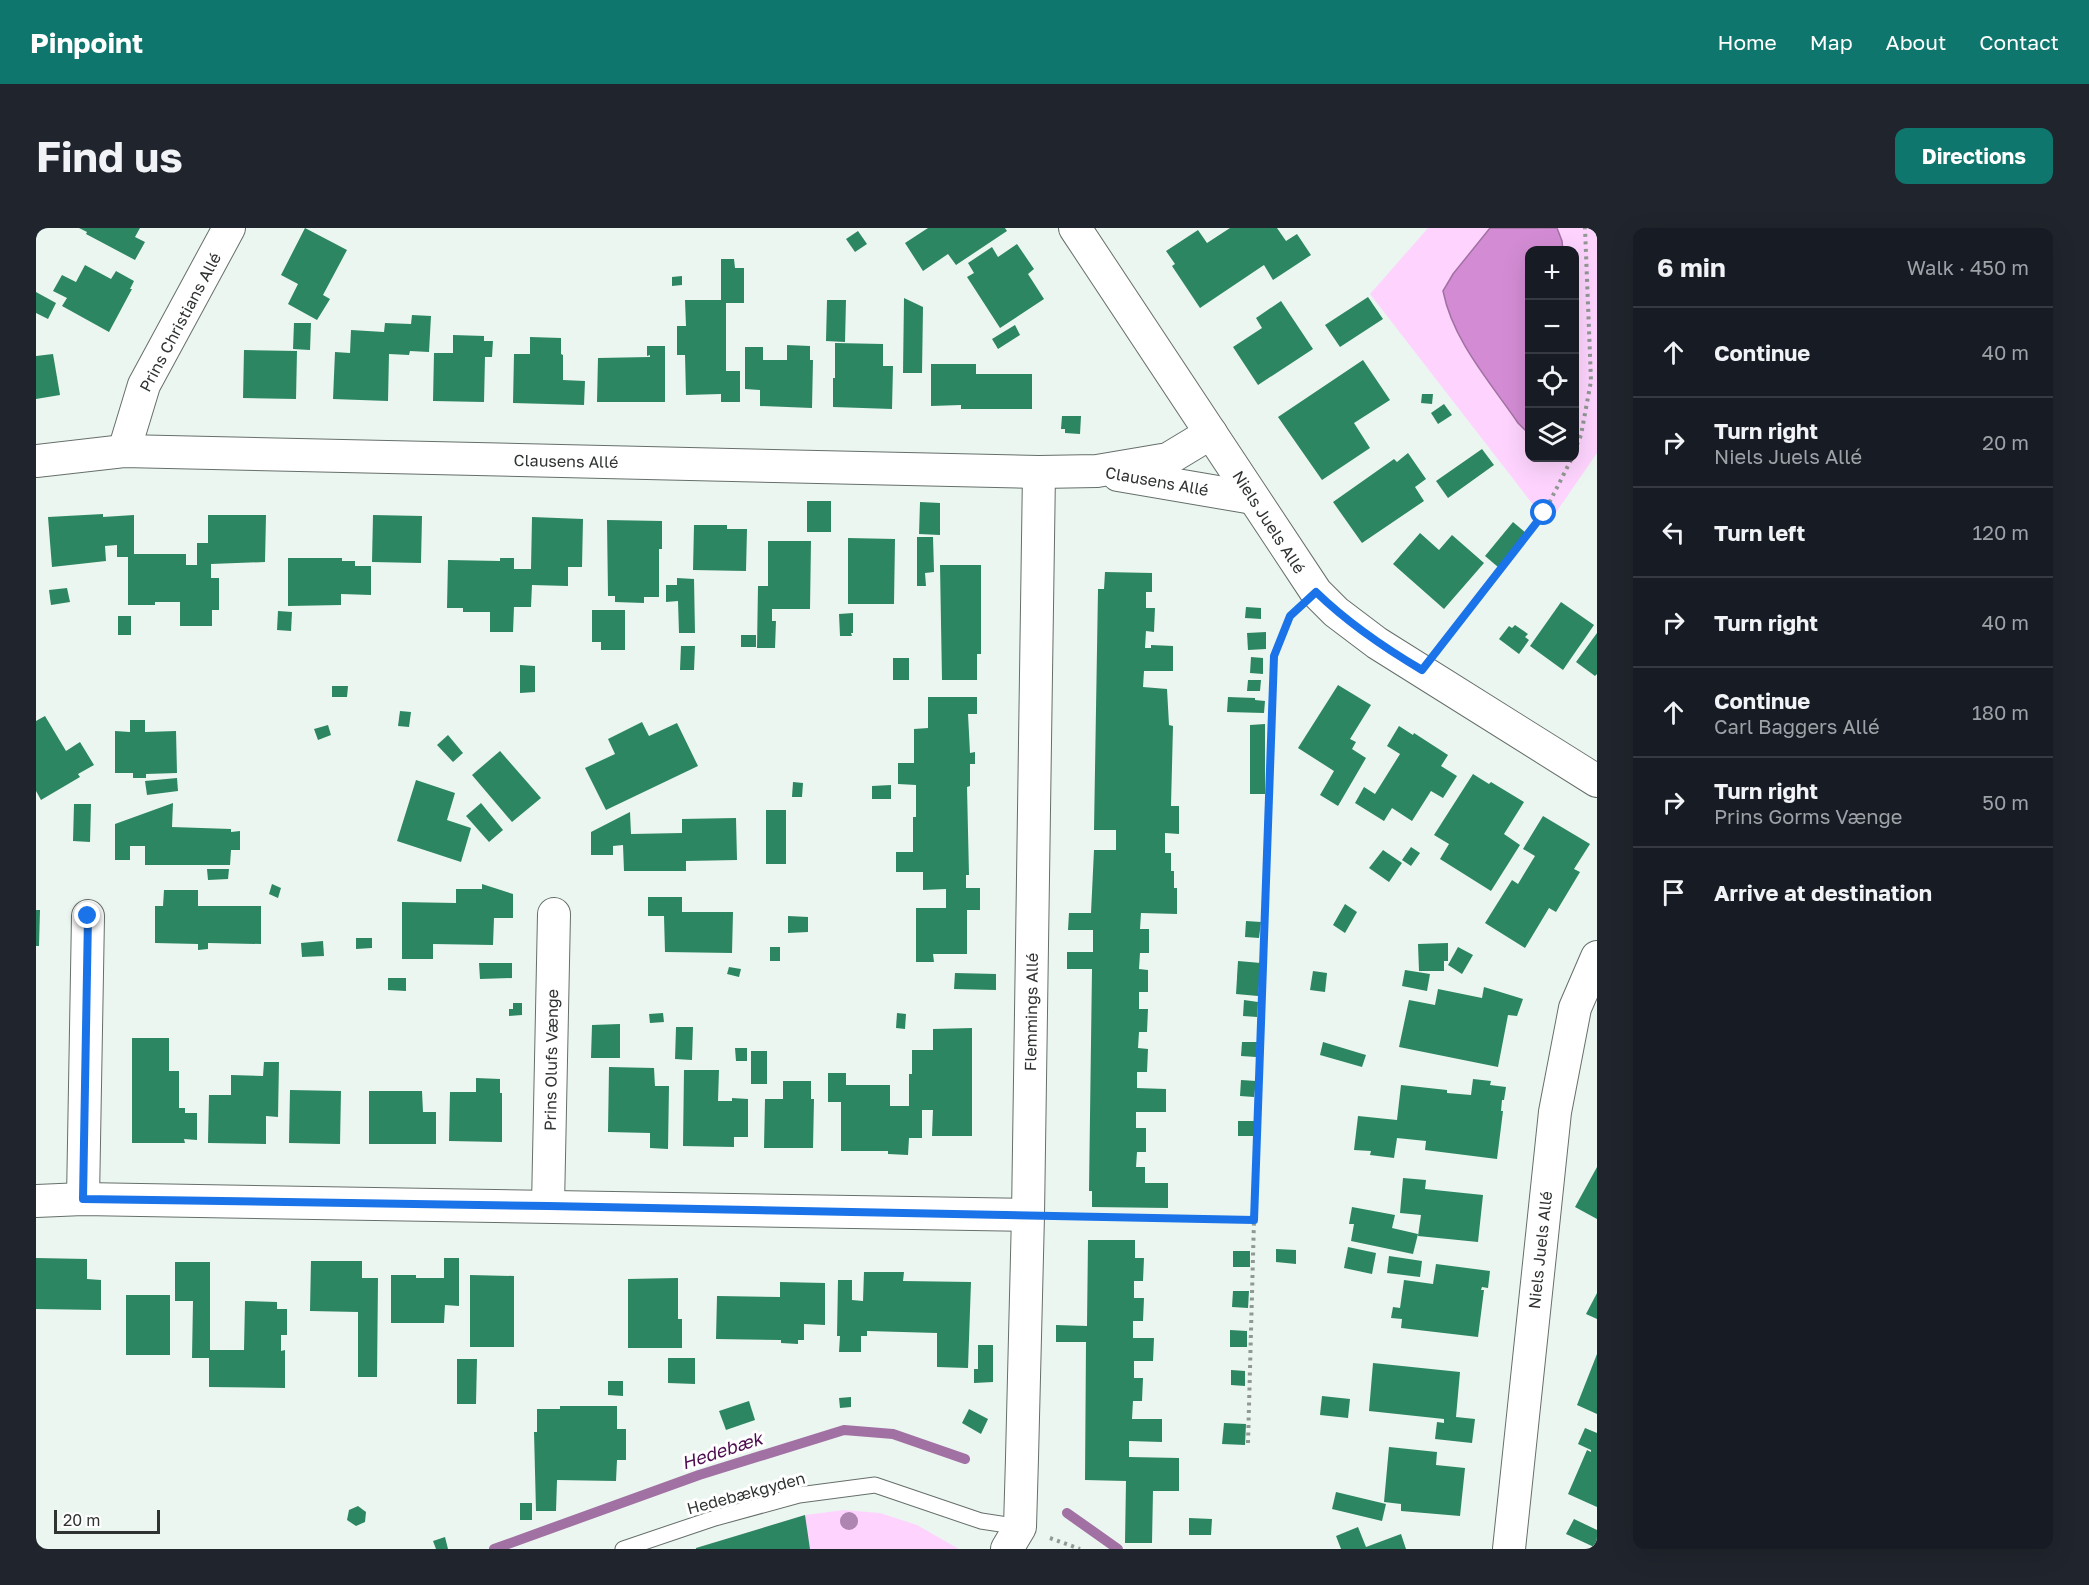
<!DOCTYPE html>
<meta charset="utf-8">
<style>
:root{--surface:#171b24;--page:#20242c;--text:#f1f3f6;--muted:#9ea1a6;--line:#363941;--accent:#0f766e}
body{margin:0;font-family:"Golos Text",sans-serif;background:var(--page);color:var(--text)}
.controls{position:absolute;right:18px;top:18px;display:grid;overflow:hidden;border-radius:12px;box-shadow:0 6px 24px #0002}
.controls button{width:54px;height:54px;display:grid;place-items:center;padding:0;border:0;border-bottom:2px solid var(--line);background:var(--surface);color:var(--text);font:30px sans-serif}
.scale{position:absolute;left:18px;bottom:15px;width:106px;box-sizing:border-box;padding-left:6px;border:3px solid #2f3331;border-top:0;font-size:16px;line-height:21px;white-space:nowrap;color:#2f3331;-webkit-text-stroke:4px #fff;paint-order:stroke}
.stop{position:absolute;width:18px;height:18px;margin:-14px;border:4px solid #1a73e8;border-radius:50%;background:#fff}
.stop.end{background:#1a73e8;border-color:#fff;box-shadow:0 2px 6px #0008}
.list{margin:0;padding:0;list-style:none}
h2{display:flex;justify-content:space-between;align-items:center;height:78px;margin:0;padding:0 24px;font-size:26px}
h2 small{font-size:20px;font-weight:400;color:var(--muted)}
.list li{display:grid;grid-template-columns:39px 1fr auto;gap:18px;align-items:center;box-sizing:border-box;height:90px;padding:0 24px;border-top:2px solid var(--line)}
.list b{display:block;font-size:22px;white-space:nowrap}
.list p{margin:0;font-size:20px;white-space:nowrap;color:var(--muted)}
.list em{font-size:20px;font-style:normal;color:var(--muted)}
.icon{flex:none;width:33px;height:33px;fill:none;stroke:currentColor;stroke-width:2;stroke-linecap:round;stroke-linejoin:round}
.map{position:relative;flex:none;width:1561px;height:1321px;overflow:hidden;border-radius:12px}
header{display:flex;align-items:center;gap:36px;box-sizing:border-box;height:84px;padding:0 30px;background:var(--accent);color:#fff}
header strong{font-size:28px}
nav{display:flex;gap:33px;margin-inline-start:auto;font-size:21px}
.intro{display:flex;align-items:center;justify-content:space-between;box-sizing:border-box;height:144px;padding:0 36px}
h1{margin:0;font-size:42px}
.button{padding:15px 27px;border-radius:12px;background:var(--accent);color:#fff;font-size:21px;font-weight:700}
main{display:flex;gap:36px;padding:0 36px}
aside{flex:1;background:var(--surface);border-radius:12px;box-shadow:0 6px 24px #0002}
.map>svg:first-child{display:block}
</style>
<header>
<strong>Pinpoint</strong>
<nav><a>Home</a><a>Map</a><a>About</a><a>Contact</a></nav>
</header>
<div class="intro"><h1>Find us</h1><a class="button">Directions</a></div>
<main>
<div class="map">
<svg width="1561" height="1321" viewBox="0 0 1561 1321">
<rect width="100%" height="100%" fill="#ebf6f0"/>
<!-- green -->
<g fill="#fed4fe" fill-rule="evenodd">
<path d="M1392 0H1561V225L1512 296 1334 66ZM1494 22H1538V230H1494Z"/>
<path d="M808 1282 844 1285 881 1297 923 1321H658L769 1287Z"/>
</g>
<!-- water -->
<path fill="#d38cd4" stroke="#a271a3" stroke-width="1.5" d="M1454 0H1521L1526 13 1527 22H1494L1493 206 1482 195C1454 154 1417 113 1407 63L1417 46Z"/>
<g fill="none" stroke-linecap="round" stroke-linejoin="round">
<!-- stream -->
<g stroke="#a271a3" stroke-width="10">
<path d="M1031 1285 1082 1321"/>
<path d="M458 1321 663 1247 808 1202 857 1206 929 1231"/>
</g>
</g>
<!-- building -->
<g fill="#2d8662">
<path d="M43 0H104L99 9 109 14 99 32 50 6 51 4Z"/>
<path d="M269 0 311 22 287 67 294 71 281 92 252 76 262 56 245 47Z"/>
<path d="M892 0H969L971 3 920 37 912 26 887 43 869 15Z"/>
<path d="M1194 0H1241L1250 13 1261 6 1275 27 1237 52 1228 37 1164 80 1136 38 1139 36 1130 23 1162 2 1171 15Z"/>
<path d="M822 3 831 16 819 24 810 11Z"/>
<path d="M981 16 998 41 992 46 1008 71 964 100 931 49 938 45 932 35 956 19 962 29Z"/>
<path d="M685 31H698L699 40H708V75H690V143H704V174H685V166L650 167 649 127H641V98H650L649 72H685Z"/>
<path d="M49 37 75 51 80 43 98 53 94 61H96L73 104 26 78 31 70 17 63 26 47 40 54Z"/>
<path d="M646 48V57L636 58V49Z"/>
<path d="M0 64 20 75 12 91 0 85Z"/>
<path d="M1332 69 1347 91 1304 119 1289 97Z"/>
<path d="M868 70 887 79 886 145H867Z"/>
<path d="M791 72H810L809 114 790 113Z"/>
<path d="M1245 73 1277 121 1222 157 1197 119 1226 100 1220 90Z"/>
<path d="M376 87 395 88 393 124 374 123 373 127 353 126 352 173 297 171 299 124 314 125 315 102 348 104 349 95 375 96Z"/>
<path d="M258 95H275L274 122 257 121Z"/>
<path d="M979 97 984 107 962 121 956 111Z"/>
<path d="M417 107 448 108V113H457L456 129H449L448 174 397 173 398 125H417Z"/>
<path d="M494 109 525 110V126L527 127V152L549 153 548 177 477 175 478 126H494Z"/>
<path d="M799 115 847 116V138H857L856 181 797 179V150H799Z"/>
<path d="M751 117 774 118V132H777L776 180 724 178V162L709 161V119H727V132H751Z"/>
<path d="M611 118H629V174H561L562 130 614 129V127L611 128Z"/>
<path d="M208 122 261 123 260 171 207 170Z"/>
<path d="M17 126 24 167 0 171V128Z"/>
<path d="M1327 132 1354 172 1318 195 1334 220 1286 252 1242 189Z"/>
<path d="M895 136H940V146H996V181H925V177L895 178Z"/>
<path d="M1386 166H1397L1396 176 1385 175Z"/>
<path d="M1408 176 1416 187 1402 196 1395 185Z"/>
<path d="M1026 188H1045L1044 206 1029 205V201H1025Z"/>
<path d="M1446 221 1458 237 1412 270 1400 253Z"/>
<path d="M1372 225 1390 251 1379 259 1388 273 1326 315 1297 274 1358 231 1361 234Z"/>
<rect x="771" y="273" width="24" height="31"/>
<path d="M884 274 904 275V307L883 306Z"/>
<path d="M67 286V289L98 287V326H150V337H161V315H172V287H230L229 334 175 336V350H183V382H176V398H144V374H119V377H92V329H81V317L69 318 70 333 16 339 12 289Z"/>
<path d="M337 287 386 288 385 335 336 334Z"/>
<path d="M496 289 547 291 546 339H532V358L496 357 495 379H478L477 404H454V384H427V380H411L412 332 464 333V330H478V341H495Z"/>
<path d="M571 292 626 293V321H623V369H608V375L579 374V368H572Z"/>
<path d="M1477 294 1490 305 1462 339 1449 328Z"/>
<path d="M658 297H691V301H711L710 343 657 342Z"/>
<path d="M1384 305 1403 322 1416 307 1448 335 1408 381 1357 336Z"/>
<path d="M881 309H897L898 344 889 345 890 358H881Z"/>
<path d="M812 310 859 311 858 376H812Z"/>
<path d="M732 313H775L774 381H736V393H740L739 420H721L722 358H732Z"/>
<path d="M252 330H306V333H319V338H335V367L305 366V377L252 378Z"/>
<path d="M904 337H945V426H941V452H906Z"/>
<path d="M1069 344 1116 345V364H1110V380H1119L1118 404 1110 403 1109 420H1115V417L1137 418V443H1108L1107 459 1131 461 1133 497 1137 498 1135 578H1143V606L1129 605V625H1135V643H1138V660H1141V686L1105 685 1104 701H1113V725H1104L1103 741 1112 742V764H1103V781H1112L1111 804H1103L1102 820 1112 821 1111 844H1101V860L1130 861V884H1100V900H1110V924H1101L1100 939H1109V955H1132V980L1056 979V963H1053L1056 741H1031V724H1057V702H1032L1033 685H1055L1058 622H1080V602H1058L1062 361H1068Z"/>
<path d="M641 350 658 351 659 405H643L642 373 630 374V357H641Z"/>
<path d="M31 360 34 374 15 377 13 362Z"/>
<path d="M1525 374 1558 397 1527 442 1494 418Z"/>
<path d="M1210 379 1225 380V391L1209 390Z"/>
<path d="M556 382H589V422H565V414H556Z"/>
<path d="M242 383 256 384 255 403 241 402Z"/>
<path d="M817 385V405H815L816 408H804L803 386Z"/>
<rect x="82" y="388" width="13" height="19"/>
<path d="M1479 397 1492 406 1489 409 1493 412 1483 426 1463 411 1473 398 1476 400Z"/>
<path d="M1230 404V421L1212 422 1211 405Z"/>
<path d="M1561 405V446L1559 448 1540 434Z"/>
<rect x="705" y="407" width="15" height="12"/>
<path d="M645 418H659L658 442H644Z"/>
<path d="M1215 429 1227 430V446L1214 445Z"/>
<rect x="857" y="430" width="16" height="22"/>
<path d="M484 437 499 438V464L484 465Z"/>
<path d="M1212 452H1225L1224 463H1211Z"/>
<path d="M1302 457 1335 477 1314 511 1320 514 1316 521 1330 530 1302 578 1284 567 1298 543 1262 520Z"/>
<path d="M296 458H312L311 469H296Z"/>
<path d="M892 469H941V486H932L934 525 939 524V536H934V558L931 559 933 647H930V660H944V682H931V726H897L898 734H880V680H910V661L887 662V644H860V624H877V589H880V557L862 556V535H878V501L892 500Z"/>
<path d="M1192 469 1219 470V472L1229 473 1228 485 1191 484Z"/>
<path d="M364 483 375 484 373 499 362 498Z"/>
<path d="M9 488 30 523 44 514 58 537 42 546 44 549 5 572 0 563V493Z"/>
<path d="M94 492H109V504L140 503 141 545 110 546V550H97V545H79V503L94 504Z"/>
<path d="M606 494 613 508 641 495 662 538 570 582 549 540 579 526 572 511Z"/>
<path d="M1229 496V566H1214V497Z"/>
<path d="M292 497 295 507 282 512 278 501Z"/>
<path d="M1363 498 1377 507 1378 505 1412 527 1405 538 1421 548 1407 570 1395 563 1376 593 1356 580 1348 593 1319 575 1328 559 1339 566 1364 526 1351 518Z"/>
<path d="M412 507 427 525 417 534 401 517Z"/>
<path d="M464 523 505 570 476 594 436 547Z"/>
<path d="M1437 546 1453 556 1455 554 1488 574 1468 606 1484 617 1455 663 1404 631 1413 616 1398 607Z"/>
<path d="M141 550 142 563 111 567 109 553Z"/>
<path d="M380 552 419 565 411 592 435 600 425 634 361 613Z"/>
<path d="M757 554 767 555 766 569H756Z"/>
<path d="M855 557V571H836V558Z"/>
<path d="M137 575 136 599 195 601V604L204 603V622H195L194 637H109V618H94V632H79V596Z"/>
<path d="M445 575 467 602 453 614 430 588Z"/>
<path d="M38 576H55L54 614 37 613Z"/>
<rect x="730" y="582" width="20" height="54"/>
<path d="M594 584 595 606 646 605V591L700 590 701 632 650 633V643H588L587 617 577 618V627H555V604Z"/>
<path d="M1507 588 1554 616 1538 641 1544 644 1520 684 1513 680 1489 720 1449 695 1476 652 1482 656 1499 628 1487 621Z"/>
<path d="M1375 619 1384 625 1375 638 1366 632Z"/>
<path d="M1347 622 1366 635 1353 654 1333 640Z"/>
<path d="M171 641H193L192 651 172 652Z"/>
<path d="M236 656 245 660 242 670 233 666Z"/>
<path d="M446 656 477 666V690H458L457 717 397 716V731H366V674L420 675V661H446Z"/>
<path d="M128 662H162V678H225V716L172 715V721L162 722V716L119 715V678H127Z"/>
<path d="M612 669H646V684H697L696 725 629 724 628 688H612Z"/>
<path d="M1309 676 1321 684 1309 705 1297 697Z"/>
<path d="M0 682H4L3 718H0Z"/>
<path d="M752 688 772 689V704L752 705Z"/>
<path d="M1210 693 1225 694 1223 710 1209 709Z"/>
<path d="M320 710H336V720L320 721Z"/>
<path d="M287 713 288 728 266 729 265 715Z"/>
<path d="M1412 715V733H1408V743H1383L1382 716Z"/>
<rect x="734" y="719" width="10" height="14"/>
<path d="M1422 719 1437 727 1426 746 1412 737Z"/>
<path d="M1202 733 1225 735 1222 768 1200 766Z"/>
<path d="M443 735H476V750L444 751Z"/>
<path d="M693 739 705 741 703 749 691 746Z"/>
<path d="M1369 742 1394 746 1391 763 1366 758Z"/>
<path d="M1277 743 1291 745 1289 764 1274 762Z"/>
<path d="M919 745 960 746V762L918 761Z"/>
<path d="M352 750H370V763L352 762Z"/>
<path d="M1448 759 1487 771 1481 788 1472 787 1462 839 1363 819 1373 772 1399 777 1402 761 1446 770Z"/>
<path d="M1208 772 1222 774 1221 789 1207 788Z"/>
<path d="M477 775H486V787L473 788V781H477Z"/>
<path d="M627 785 628 794 614 795 613 786Z"/>
<path d="M861 785 870 786 869 801 860 800Z"/>
<path d="M584 796V830H555L556 797Z"/>
<path d="M640 799H657L656 832 639 831Z"/>
<path d="M936 800V908H896L897 882H886V910H873L872 927 852 926V923H805V874H792V845H810V857H854V878H873V846H876V822H897V801Z"/>
<path d="M96 810H133V843H143V880H149V885H161V912L148 911 149 915H96Z"/>
<path d="M1206 814H1221L1220 829 1205 828Z"/>
<path d="M1287 814 1330 827 1326 839 1284 827Z"/>
<path d="M699 820H711V833H700Z"/>
<rect x="715" y="823" width="16" height="33"/>
<path d="M228 834H243L242 889 230 888V916L172 915 173 867H195V847L227 848Z"/>
<path d="M573 839 618 840 619 858H633L632 921 614 920V905L572 904Z"/>
<path d="M648 842H683L682 873H696V870L712 871V909H698V919L647 918Z"/>
<path d="M440 850 464 851V865H466V914L413 913 414 864H440Z"/>
<path d="M1437 851 1455 853 1454 857 1470 859 1468 872H1466L1465 883H1467L1461 931 1389 922 1390 913 1361 910 1358 930 1334 927 1335 923 1318 922 1322 888 1361 892 1365 857 1411 862V865L1435 867Z"/>
<path d="M1205 852 1220 853 1218 869 1204 868Z"/>
<path d="M747 853H775V871H778L777 920H728L729 871H747Z"/>
<path d="M254 862 305 863 304 916 253 915Z"/>
<path d="M333 863H386L387 884H400V916H333Z"/>
<rect x="1202" y="893" width="17" height="15"/>
<path d="M1561 939V991L1539 979Z"/>
<path d="M1367 950 1390 952 1389 961 1447 967 1442 1014 1382 1008 1385 987 1364 985Z"/>
<path d="M1316 979 1359 987 1356 1000 1382 1006 1377 1026 1315 1013 1318 996H1313Z"/>
<path d="M1052 1012H1099V1030H1108L1107 1053H1098V1070H1108L1107 1093H1097V1110H1118L1117 1133H1098V1150H1107L1106 1173H1097L1096 1191H1126V1214L1093 1213V1229L1143 1230V1263H1117L1116 1315H1089L1090 1253 1049 1252 1050 1114H1020V1097L1051 1098Z"/>
<path d="M1312 1019 1340 1025 1336 1046 1308 1040Z"/>
<path d="M1240 1021 1260 1022V1036L1240 1034Z"/>
<rect x="1197" y="1023" width="17" height="16"/>
<path d="M1353 1028 1386 1033 1384 1049 1351 1045Z"/>
<path d="M0 1030 51 1031V1051L65 1052V1082L0 1081Z"/>
<path d="M408 1030H423V1078L409 1077 408 1095H355V1047H380V1050H408Z"/>
<path d="M275 1033H326V1050H342L341 1149H322V1084L274 1083Z"/>
<path d="M139 1034H174V1122H208L209 1073 241 1074V1081H251V1107H245V1123L249 1122V1160L173 1159V1130H156L157 1073H139Z"/>
<path d="M1400 1036 1454 1043 1452 1060 1446 1059 1445 1062H1448L1442 1109 1365 1100 1366 1091 1355 1090 1357 1079 1364 1080 1368 1052 1397 1056Z"/>
<path d="M828 1044H868L867 1053 935 1054 932 1140 901 1139V1105L831 1103V1108H825V1124H803L804 1108H801L802 1052H816V1072L827 1073Z"/>
<path d="M434 1047 478 1048V1119H434Z"/>
<path d="M642 1050V1091H646V1120H592V1051Z"/>
<path d="M744 1054 789 1055V1097L768 1096V1112H762V1116L745 1115V1112L680 1111 681 1068 744 1069Z"/>
<path d="M1197 1063H1213L1212 1080 1196 1079Z"/>
<path d="M1561 1065V1091L1550 1086Z"/>
<rect x="90" y="1067" width="44" height="60"/>
<path d="M1194 1102 1211 1103V1119H1194Z"/>
<path d="M942 1117H957V1154L938 1155V1141H942Z"/>
<path d="M1561 1126V1186L1541 1177Z"/>
<path d="M632 1130H659V1156L632 1155Z"/>
<path d="M421 1131H441L440 1176H421Z"/>
<path d="M1337 1135 1424 1144 1420 1189 1439 1191 1436 1215 1399 1211 1401 1194 1408 1195V1191L1333 1183Z"/>
<path d="M1195 1142 1209 1143V1158L1195 1157Z"/>
<path d="M572 1153H587V1168L572 1167Z"/>
<path d="M1286 1168 1314 1171 1312 1190 1284 1187Z"/>
<path d="M815 1169V1179L804 1180 803 1170Z"/>
<path d="M713 1173 719 1192 690 1202 683 1183Z"/>
<path d="M524 1178H581V1201H590V1232H581L580 1253 521 1252 520 1283H500L498 1204H501V1181H524Z"/>
<path d="M933 1181 952 1191 945 1206 926 1195Z"/>
<path d="M1188 1195 1210 1196 1209 1217 1186 1216Z"/>
<path d="M1549 1200 1561 1205V1279L1532 1266 1551 1222 1555 1224V1222L1542 1216Z"/>
<path d="M1353 1219 1401 1224 1400 1237 1429 1240 1424 1288 1365 1283V1276L1348 1274Z"/>
<path d="M1300 1264 1350 1276 1346 1293 1296 1281Z"/>
<rect x="484" y="1275" width="12" height="17"/>
<path d="M322 1278 330 1284 329 1294 320 1298 311 1292 313 1282Z"/>
<path d="M769 1287 774 1321H660V1320Z"/>
<path d="M1153 1290 1176 1291 1175 1307H1153Z"/>
<path d="M1538 1291 1561 1302V1312L1558 1319 1530 1306Z"/>
<path d="M1322 1299 1330 1319 1365 1306 1370 1321H1305L1300 1308Z"/>
<path d="M409 1309 412 1321H400L397 1313Z"/>
</g>
<g fill="none" stroke-linecap="round" stroke-linejoin="round">
<defs>
<path id="service" d="M587 1321 679 1290 763 1267 839 1257 945 1293 984 1299"/>
<g id="minor">
<path d="M1039 0 1280 364 1300 384 1341 415 1561 553"/>
<path d="M88 223 108 157 193 0"/>
<path d="M0 233 88 223 1003 244 1061 243 1132 231 1175 205"/>
<path d="M1082 247 1217 270"/>
<path d="M47 971 52 688"/>
<path d="M0 973 47 971 992 987"/>
<path d="M512 978 518 686"/>
<path d="M971 1321 984 1299 986 1230 992 987 1003 244"/>
<path d="M1473 1321 1519 884 1539 780 1561 729"/>
</g>
</defs>
<!-- service casing -->
<use href="#service" stroke="#666f6a" stroke-width="17"/>
<!-- minor casing -->
<use href="#minor" stroke="#666f6a" stroke-width="34"/>
<!-- path -->
<g stroke="#919894" stroke-width="4" stroke-dasharray="3 4.5" stroke-linecap="butt">
<path d="M1538 224 1545 207 1555 153 1549 0"/>
<path d="M1404 417 1508 285 1536 230"/>
<path d="M1027 988 1218 992"/>
<path d="M1212 1215 1218 992 1238 428 1255 387"/>
<path d="M1014 1310 1044 1321"/>
</g>
<!-- service -->
<use href="#service" stroke="#fff" stroke-width="15"/>
<!-- minor -->
<use href="#minor" stroke="#fff" stroke-width="32"/>
</g>
<!-- trees -->
<circle fill="#ae84b1" cx="813" cy="1293" r="9"/>
<g fill="none" stroke-linecap="round" stroke-linejoin="round">
<!-- route -->
<path stroke="#1a73e8" stroke-width="8" d="M52 688 47 971 512 978 1218 992 1238 428 1254 388 1280 364C1312 395 1347 419 1386 442L1508 285"/>
</g>
<g text-anchor="middle" stroke-width="6" stroke-linejoin="round" paint-order="stroke">
<!-- street labels -->
<g font-size="16" fill="#2f3331" stroke="#fff">
<text transform="translate(144 94) rotate(-62)" y="6">Prins Christians Allé</text>
<text transform="translate(530 233) rotate(1)" y="6">Clausens Allé</text>
<text transform="translate(1121 253) rotate(10)" y="6">Clausens Allé</text>
<text transform="translate(1233 294) rotate(57)" y="6">Niels Juels Allé</text>
<text transform="translate(995 784) rotate(-89)" y="6">Flemmings Allé</text>
<text transform="translate(515 832) rotate(-89)" y="6">Prins Olufs Vænge</text>
<text transform="translate(1504 1022) rotate(-84)" y="6">Niels Juels Allé</text>
<text transform="translate(710 1265) rotate(-15)" y="6">Hedebækgyden</text>
</g>
<!-- water labels -->
<g font-size="18" font-style="italic" fill="#4d0b4f" stroke="#fff">
<text transform="translate(686 1223) rotate(-18)" y="6">Hedebæk</text>
</g>
</g>
</svg>
<div class="controls">
<button>+</button>
<button>−</button>
<button><svg class="icon" aria-label="locate" viewBox="0 0 24 24"><circle cx="12" cy="12" r="6"/><path d="M12 2v4M12 18v4M2 12h4M18 12h4"/></svg></button>
<button><svg class="icon" aria-label="layers" viewBox="0 0 24 24"><path d="M12 4l9 5-9 5-9-5zM3 14l9 5 9-5"/></svg></button>
</div>
<div class="scale">20 m</div>
<div class="stop" style="left:1508px;top:285px"></div>
<div class="stop end" style="left:52px;top:688px"></div>
</div>
<aside>
<h2>6 min<small>Walk · 450 m</small></h2>
<ul class="list">
<li><svg class="icon" aria-label="ahead" viewBox="0 0 24 24"><path d="M12 20V5M6 11l6-6 6 6"/></svg><div><b>Continue</b></div><em>40 m</em></li>
<li><svg class="icon" aria-label="right" viewBox="0 0 24 24"><path d="M7 20v-9h11M14 6l5 5-5 5"/></svg><div><b>Turn right</b><p>Niels Juels Allé</p></div><em>20 m</em></li>
<li><svg class="icon" aria-label="left" viewBox="0 0 24 24"><path d="M17 20v-9H6M10 6l-5 5 5 5"/></svg><div><b>Turn left</b></div><em>120 m</em></li>
<li><svg class="icon" aria-label="right" viewBox="0 0 24 24"><path d="M7 20v-9h11M14 6l5 5-5 5"/></svg><div><b>Turn right</b></div><em>40 m</em></li>
<li><svg class="icon" aria-label="ahead" viewBox="0 0 24 24"><path d="M12 20V5M6 11l6-6 6 6"/></svg><div><b>Continue</b><p>Carl Baggers Allé</p></div><em>180 m</em></li>
<li><svg class="icon" aria-label="right" viewBox="0 0 24 24"><path d="M7 20v-9h11M14 6l5 5-5 5"/></svg><div><b>Turn right</b><p>Prins Gorms Vænge</p></div><em>50 m</em></li>
<li><svg class="icon" aria-label="arrive" viewBox="0 0 24 24"><path d="M6 21V4h12l-3 4 3 4H6"/></svg><div><b>Arrive at destination</b></div></li>
</ul>
</aside>
</main>
